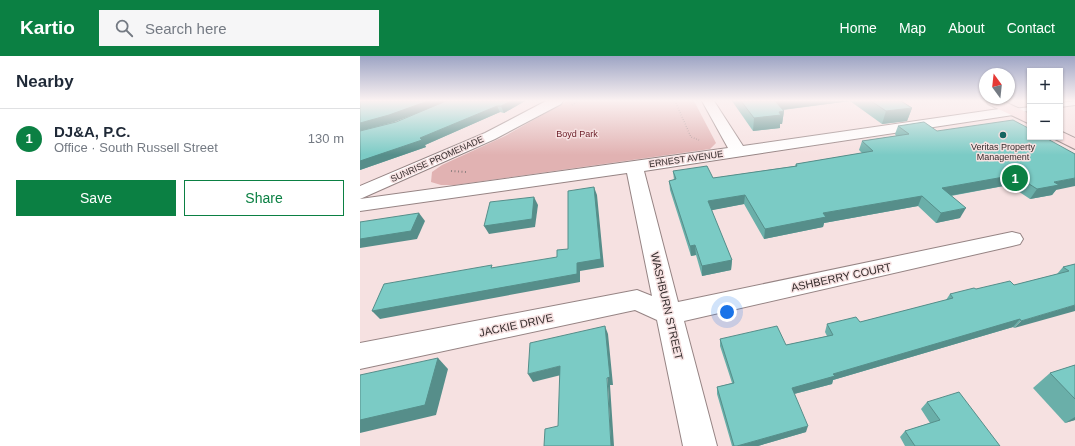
<!DOCTYPE html>
<meta charset="utf-8">
<style>
:root{--surface:#fff;--page:#f6f6f7;--text:#1f2937;--muted:#747a83;--line:#e0e1e3;--accent:#0b8043}
body{margin:0;font-family:Arial,sans-serif;background:var(--page);color:var(--text)}
.controls{position:absolute;right:12px;top:12px;display:grid;overflow:hidden;border-radius:0px;box-shadow:0 1px 3px #0004}
.controls button{width:36px;height:36px;display:grid;place-items:center;padding:0;border:0;border-bottom:1px solid var(--line);background:var(--surface);color:var(--text);font:20px sans-serif}
.compass{position:absolute;left:619px;top:12px;width:36px;height:36px;border-radius:50%;background:var(--surface);box-shadow:0 1px 3px #0004;rotate:345deg}
.you{position:absolute;left:367px;top:256px;width:14px;height:14px;margin:-10px;border:3px solid #fff;border-radius:50%;background:#1a73e8;box-shadow:0 0 0 6px #1a73e833}
.badge{display:grid;place-items:center;width:26px;height:26px;border-radius:50%;background:var(--accent);color:#fff;font-size:13px;font-weight:700}
.pin{position:absolute;translate:-50% -50%;border:2px solid #fff;box-shadow:0 1px 4px #0006}
.list{margin:0;padding:0;list-style:none}
h2{display:flex;justify-content:space-between;align-items:center;height:52px;margin:0;padding:0 16px;font-size:17px}
h2 small{font-size:13px;font-weight:400;color:var(--muted)}
.list li{display:grid;grid-template-columns:26px 1fr auto;gap:12px;align-items:center;box-sizing:border-box;height:60px;padding:0 16px;border-top:1px solid var(--line)}
.list b{display:block;font-size:15px;white-space:nowrap}
.list p{margin:0;font-size:13px;white-space:nowrap;color:var(--muted)}
.list em{font-size:13px;font-style:normal;color:var(--muted)}
.actions{display:flex;gap:8px;padding:12px 16px}
.actions a{flex:1;padding:9px 0;border:1px solid var(--accent);border-radius:0px;text-align:center;font-size:14px;color:var(--accent)}
.actions .main{background:var(--accent);color:#fff}
.icon{flex:none;width:22px;height:22px;fill:none;stroke:currentColor;stroke-width:2;stroke-linecap:round;stroke-linejoin:round}
.map{position:relative;flex:none;width:715px;height:390px;overflow:hidden}
header{display:flex;align-items:center;gap:24px;box-sizing:border-box;height:56px;padding:0 20px;background:var(--accent);color:#fff}
header strong{font-size:19px}
nav{display:flex;gap:22px;margin-inline-start:auto;font-size:14px}
.search{width:280px;height:36px;background:var(--page);display:flex;align-items:center;gap:10px;box-sizing:border-box;padding:0 14px;border-radius:0px;color:var(--muted);font-size:15px}
main{display:flex}
aside{flex:1;background:var(--surface)}
.map>svg:first-child{display:block}
</style>
<header>
<strong>Kartio</strong>
<div class="search"><svg class="icon" aria-label="search" viewBox="0 0 24 24"><circle cx="10" cy="10" r="6"/><path d="M15 15l6 6"/></svg>Search here</div>
<nav><a>Home</a><a>Map</a><a>About</a><a>Contact</a></nav>
</header>
<main>
<aside>
<h2>Nearby<small></small></h2>
<ul class="list">
<li><span class="badge">1</span><div><b>DJ&amp;A, P.C.</b><p>Office · South Russell Street</p></div><em>130 m</em></li>
</ul>
<div class="actions"><a class="main">Save</a><a>Share</a></div>
</aside>
<div class="map">
<svg width="715" height="390" viewBox="0 0 715 390">
<rect width="100%" height="100%" fill="#f6e1e1"/>
<!-- green -->
<path fill="#e1b2b2" d="M207 45H334L356 87 350 93 95 129H81L71 126 72 116 82 109 145 80Z"/>
<g fill="none" stroke-linecap="round" stroke-linejoin="round">
<defs>
<g id="service">
<path d="M715 45V49L700 51V47Z"/>
<path d="M670 51V55L653 57 649 55 653 53Z"/>
</g>
<g id="minor">
<path d="M186 45H203L201 48 135 83 0 143V130L125 77Z"/>
<path d="M342 45H354L383 90 653 51 658 52 660 55 658 58 653 59 284 115 318 246 652 176 660 178 663 183 660 188 652 190 324 265 357 390H323L297 264 275 254 0 313V287L277 234 292 240 267 117 0 155V143L368 92Z"/>
</g>
<g id="secondary">
<path d="M626 45H643L670 58V68L628 48Z"/>
<path d="M700 75 715 82V93L695 83 693 81H700Z"/>
</g>
</defs>
<!-- service casing -->
<use href="#service" stroke="#968484" stroke-width="2"/>
<!-- minor casing -->
<use href="#minor" stroke="#968484" stroke-width="2"/>
<!-- secondary casing -->
<use href="#secondary" stroke="#968484" stroke-width="2"/>
<!-- path-far1 -->
<g stroke="#8f8181" stroke-width="1.5" stroke-dasharray="0.5 2" stroke-linecap="butt">
<path d="M315 45 331 81 339 84"/>
<path d="M212 49 218 45"/>
</g>
<!-- path -->
<path stroke="#8f8181" stroke-width="2" stroke-dasharray="1 2.5" stroke-linecap="butt" d="M91 115 106 116"/>
<!-- service -->
<use href="#service" fill="#fff" fill-rule="evenodd"/>
<!-- minor -->
<use href="#minor" fill="#fff" fill-rule="evenodd"/>
<!-- secondary -->
<use href="#secondary" fill="#fadedf" fill-rule="evenodd"/>
</g>
<!-- wall -->
<g fill="#6aafa9" fill-rule="evenodd">
<path d="M0 45H165L144 57 140 56 65 89 66 91 0 114ZM61 55 36 66 4 74 34 66Z"/>
<path d="M372 45H541L552 52 547 65 522 68 490 45 423 54 424 55 422 68H420V72L393 75Z"/>
<path d="M538 70 577 75 696 134 692 139 670 143 649 129 591 140 600 162 576 167 558 150 464 167 463 171 404 183 384 148 351 154 372 204 371 214 342 220 336 199 331 200 310 134 309 125 314 124 313 115 353 122 435 110 436 108 502 97 499 94 502 85 536 80 535 78Z"/>
<path d="M715 208 654 272 653 271 473 324 472 328 434 338 446 376 398 390H372L357 338V331L372 327 360 290V283L426 289 467 280 465 276 467 268 500 266 586 244 590 238 616 233 654 229 697 218 703 211Z"/>
<path d="M715 309V364L705 367 673 332 690 317Z"/>
<path d="M567 346 640 390H545L540 381 545 375 570 367 561 353Z"/>
</g>
<!-- shaded-wall -->
<g fill="#568e8a">
<path d="M68 45H89L34 66 0 75V67Z"/>
<path d="M151 45H165L144 57 141 50Z"/>
<path d="M413 45H490L412 55Z"/>
<path d="M137 50 140 56 65 89 66 91 0 114V105L60 82Z"/>
<path d="M552 52 547 65 522 68 526 55Z"/>
<path d="M424 55 422 68H420V72L393 75 394 62 419 56Z"/>
<path d="M655 119 649 129 577 142 582 132Z"/>
<path d="M715 122V130L696 134 692 139 670 143 677 133 694 126Z"/>
<path d="M234 131 237 139 244 211 220 215V226L20 263 12 255 217 207Z"/>
<path d="M385 139 384 148 348 155V145Z"/>
<path d="M562 140 558 150 464 167 463 171 404 183 405 173 463 157Z"/>
<path d="M174 141 178 149 175 171 129 178 124 170Z"/>
<path d="M606 152 600 162 576 167 581 157Z"/>
<path d="M59 157 65 165 57 183 0 192V183Z"/>
<path d="M335 189 336 199 331 200 330 190Z"/>
<path d="M372 204 371 214 342 220V210Z"/>
<path d="M715 249V255L654 272 661 265Z"/>
<path d="M660 263 653 271 473 324 472 328 430 339 432 332 473 318Z"/>
<path d="M245 270 248 278 253 329H250L254 390H251Z"/>
<path d="M78 302 88 313 76 359 0 377V364Z"/>
<path d="M200 310 205 318 173 326 168 318Z"/>
<path d="M715 361V364L705 367Z"/>
<path d="M448 370 446 376 398 390H377Z"/>
</g>
<!-- building -->
<g fill="#7bcbc5" stroke="#568e8a">
<path d="M0 45H68L29 59 0 67Z"/>
<path d="M86 45H151L141 50H137L60 82 62 84 0 105V75L36 66Z"/>
<path d="M381 45H415L424 55 419 56 421 59 394 62Z"/>
<path d="M511 45H541L552 52 526 55Z"/>
<path d="M653 64 670 73V81H684L715 98V122L694 126 699 129 677 133 655 119 582 132 606 152 581 157 562 140 463 157 466 161 405 173 385 139 348 145 372 204 342 210 335 189 330 190 309 125 316 123 313 115 347 110 353 122 437 110 436 108 513 95 502 85 549 78 538 70 564 66 577 75Z"/>
<path d="M234 131 241 203 217 207V218L12 255 24 228 132 209 131 212 197 201V194L208 193V135Z"/>
<path d="M174 141 172 163 124 170 130 146Z"/>
<path d="M59 157 51 175 0 183V166Z"/>
<path d="M715 208V249L661 265 660 263 473 318 475 320 432 332 448 370 377 390H374L357 331 374 327 360 283 417 270 426 289 473 279 467 268 496 261 500 266 593 242 590 238 614 232 616 233 650 225 654 229 709 215 703 211Z"/>
<path d="M245 270 250 321 247 322 251 390H184L185 373 198 370 200 310 168 318 170 287Z"/>
<path d="M78 302 65 349 0 364V319Z"/>
<path d="M715 309V343L690 317Z"/>
<path d="M599 336 640 390H555L545 375 580 364 567 346Z"/>
</g>
<!-- sky -->
<linearGradient id="sky" x2="0" y2="1"><stop stop-color="#9da4c4"/><stop offset="0.45" stop-color="#fbf2f2"/><stop offset="1" stop-color="#fbf2f2" stop-opacity="0"/></linearGradient>
<rect width="715" height="99" fill="url(#sky)"/>
<!-- markers -->
<circle fill="#176460" stroke="#f6e1e1" stroke-width="1.5" cx="643" cy="79" r="4"/>
<g text-anchor="middle" stroke-width="3" stroke-linejoin="round" paint-order="stroke">
<!-- far-park labels -->
<g font-size="9" fill="#6a1c26" stroke="#f6e1e1">
<text x="217" y="81">Boyd Park</text>
</g>
<!-- far-poi labels -->
<g font-size="9" fill="#352d2d" stroke="#f6e1e1">
<text x="643" y="94">Veritas Property<tspan x="643" dy="10">Management</tspan></text>
</g>
<!-- far-street labels -->
<g font-size="9" fill="#352d2d" stroke="#f6e1e1">
<text transform="translate(77 103) rotate(-24)" y="3">SUNRISE PROMENADE</text>
<text transform="translate(326 103) rotate(-8)" y="3">ERNEST AVENUE</text>
</g>
<!-- street labels -->
<g font-size="11" fill="#352d2d" stroke="#f6e1e1">
<text transform="translate(481 221) rotate(-12)" y="4">ASHBERRY COURT</text>
<text transform="translate(307 250) rotate(77)" y="4">WASHBURN STREET</text>
<text transform="translate(156 269) rotate(-12)" y="4">JACKIE DRIVE</text>
</g>
</g>
</svg>
<div class="controls">
<button>+</button>
<button>−</button>
</div>
<svg class="compass" viewBox="-18 -18 36 36"><path d="M0-13l5 13h-10z" fill="#e53935"/><path d="M0 13l5-13h-10z" fill="#747a83"/></svg>
<div class="you"></div>
<div class="pin badge" style="left:655px;top:122px">1</div>
</div>
</main>
